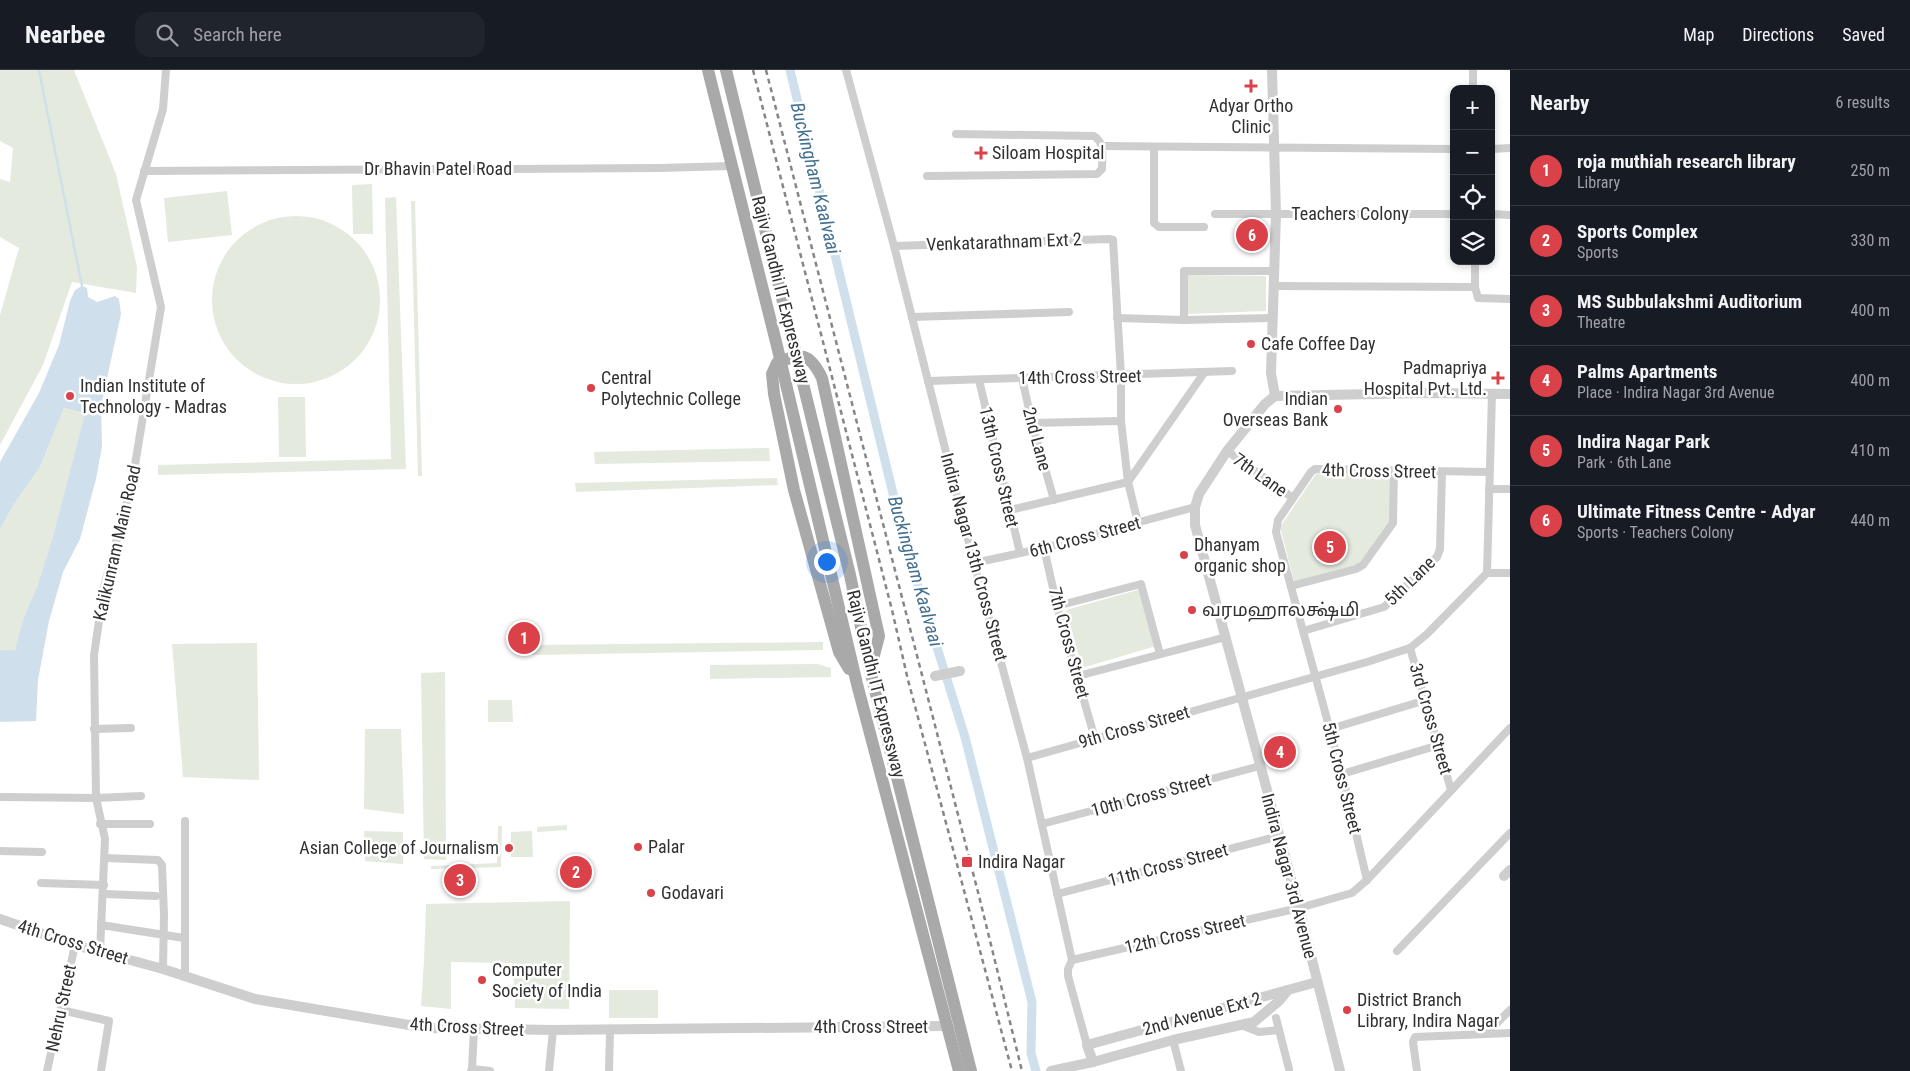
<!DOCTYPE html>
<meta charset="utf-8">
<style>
:root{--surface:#171b24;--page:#20242c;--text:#f1f3f6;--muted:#9ea1a6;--line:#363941;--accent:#da4149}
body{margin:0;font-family:"Roboto Condensed","Noto Sans Tamil",sans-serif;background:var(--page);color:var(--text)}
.controls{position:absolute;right:15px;top:15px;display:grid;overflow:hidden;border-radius:10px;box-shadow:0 2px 8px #0003}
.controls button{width:45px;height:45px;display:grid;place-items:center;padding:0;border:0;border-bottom:1px solid var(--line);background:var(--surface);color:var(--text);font:25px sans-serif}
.you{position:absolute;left:826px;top:491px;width:18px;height:18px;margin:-12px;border:4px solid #fff;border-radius:50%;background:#1a73e8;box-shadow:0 0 0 8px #1a73e833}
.badge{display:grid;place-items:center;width:32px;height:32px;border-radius:50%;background:var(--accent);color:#fff;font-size:16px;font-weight:700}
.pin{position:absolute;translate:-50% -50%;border:2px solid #fff;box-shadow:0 1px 5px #0006}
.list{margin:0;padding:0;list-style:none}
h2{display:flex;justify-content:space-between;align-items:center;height:65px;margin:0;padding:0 20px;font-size:21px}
h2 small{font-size:16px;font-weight:400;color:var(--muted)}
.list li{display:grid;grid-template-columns:32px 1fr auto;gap:15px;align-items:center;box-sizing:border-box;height:70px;padding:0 20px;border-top:1px solid var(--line)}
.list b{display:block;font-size:19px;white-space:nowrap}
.list p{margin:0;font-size:16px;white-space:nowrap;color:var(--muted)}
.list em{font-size:16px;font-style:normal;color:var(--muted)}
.icon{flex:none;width:28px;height:28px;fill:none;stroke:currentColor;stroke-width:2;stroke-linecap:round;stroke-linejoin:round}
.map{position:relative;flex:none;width:1510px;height:1001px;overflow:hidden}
header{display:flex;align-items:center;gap:30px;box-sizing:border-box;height:70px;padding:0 25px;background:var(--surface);border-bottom:1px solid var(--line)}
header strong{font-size:24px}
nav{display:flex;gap:28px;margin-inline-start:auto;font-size:18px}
.search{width:350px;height:45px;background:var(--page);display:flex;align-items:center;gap:12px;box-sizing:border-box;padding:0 18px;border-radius:15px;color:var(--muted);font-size:19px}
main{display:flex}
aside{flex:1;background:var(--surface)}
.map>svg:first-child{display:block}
</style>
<header>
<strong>Nearbee</strong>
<div class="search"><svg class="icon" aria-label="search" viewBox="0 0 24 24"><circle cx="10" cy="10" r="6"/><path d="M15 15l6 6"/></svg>Search here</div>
<nav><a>Map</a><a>Directions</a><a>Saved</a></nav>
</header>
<main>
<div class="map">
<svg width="1510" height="1001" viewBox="0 0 1510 1001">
<rect width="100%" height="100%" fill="#fff"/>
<!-- green -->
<g fill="#e4eade">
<path d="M0 0H74L116 104 137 197 136 223 72 212 43 295 0 375V245L19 178 0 167V109L10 112 13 78 0 71Z"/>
<path d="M372 114 373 164H353L352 115Z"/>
<path d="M227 121 232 165 168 172 164 128Z"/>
<path d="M396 127 406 399 158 405V395L391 389 385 128Z"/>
<path d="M411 131H415L422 406H418Z"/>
<circle cx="296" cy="230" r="84"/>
<path d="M1187 205 1266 206V241L1187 244Z"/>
<path d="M278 327H305L306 387H279Z"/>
<path d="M64 338 85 343 53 466 37 517 23 549 15 580H0V459L14 434 40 397Z"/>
<path d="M769 378 770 391 595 394 594 382Z"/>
<path d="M1393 402 1392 453 1360 496 1295 515 1280 457 1316 404Z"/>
<path d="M777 408 778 415 576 422 575 413Z"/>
<path d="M1141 519 1156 576 1082 598 1066 540Z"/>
<path d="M823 572V580L532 585V575Z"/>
<path d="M257 573 259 710 183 707 172 574Z"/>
<path d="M818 594 831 598V607L710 609V595Z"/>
<path d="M445 602 446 790 424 789 421 603Z"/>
<path d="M488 630H512L513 652H488Z"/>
<path d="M365 659H401L404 744 364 739Z"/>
<path d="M567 755V760L537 762V757Z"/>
<path d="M498 756H502L501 797 431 799V796L497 793Z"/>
<path d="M364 761 403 762V794L365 791Z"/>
<path d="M532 761 533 787H511V762Z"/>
<path d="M570 831 569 939 515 938 513 893 451 892V939L421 936 424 891 426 834Z"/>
<rect x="609" y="920" width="49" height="28"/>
</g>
<!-- water -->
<path fill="#cfdfeb" d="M82 216 87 218 88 227 97 232 115 226 119 229 121 244 101 336 102 376 96 409 80 469 63 502 49 551 38 610 36 651 0 652V580H15L23 549 37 517 53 466 85 343 64 338 40 397 14 434 0 459V392L39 323 59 275 70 231 75 220Z"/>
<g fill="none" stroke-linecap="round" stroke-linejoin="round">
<!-- stream -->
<path stroke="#cfdfeb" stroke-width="2.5" d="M39 0 82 216"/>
<!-- canal -->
<path stroke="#cfdfeb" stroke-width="9" d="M790 0 907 481 965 667 1032 932 1031 983 1036 1001"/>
<!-- minor -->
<g stroke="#cecece" stroke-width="8">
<path d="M846 0 894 176 974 493 1027 688 1072 890 1068 899V906L1087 975"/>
<path d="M1473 0V19"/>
<path d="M1102 76 1454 79"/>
<path d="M1154 77V153L1159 157H1204"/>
<path d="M1491 79 1510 78"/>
<path d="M144 101 659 98 732 96"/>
<path d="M927 106 1097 104 1102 99C1102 86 1105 73 1094 66L956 64"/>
<path d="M1215 144H1454"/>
<path d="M1491 144 1510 145"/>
<path d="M894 176 1109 169 1113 170 1121 306V351L1128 412 1138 453"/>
<path d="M1475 191V217"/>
<path d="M1273 216 1475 217 1478 228 1510 229"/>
<path d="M912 247 1069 242"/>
<path d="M1117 248 1184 250 1272 248"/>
<path d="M1184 250V201H1274"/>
<path d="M1022 308 1032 353 1054 430"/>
<path d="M979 310 1020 483"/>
<path d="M928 311 1232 301"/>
<path d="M1032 353 1121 351"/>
<path d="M1227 381 1293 428"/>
<path d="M1489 419H1510"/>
<path d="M1010 440 1128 412 1204 303"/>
<path d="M1044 478 1057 536 1095 669"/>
<path d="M974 493 1044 478 1195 437"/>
<path d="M1487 503H1510"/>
<path d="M1291 516 1356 499 1363 495 1393 453 1394 401"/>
<path d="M1057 536 1141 514 1160 584"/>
<path d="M1303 561 1384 537 1437 487 1440 479 1442 402"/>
<path d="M1410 578 1451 720"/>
<path d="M1078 606 1226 567"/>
<path d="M94 659 131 658"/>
<path d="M1330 659 1426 630"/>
<path d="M1027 688 1367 592 1410 578 1427 564 1487 503 1492 324"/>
<path d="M1342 704 1439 675"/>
<path d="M0 727 96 728 141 726"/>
<path d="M185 751V907"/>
<path d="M100 754H150"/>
<path d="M1042 754 1260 696"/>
<path d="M0 781 42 782"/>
<path d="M105 788 158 790 162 795 164 845 163 899"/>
<path d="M1367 810 1342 704 1276 462 1278 450 1311 402 1315 399 1489 402"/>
<path d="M41 813 104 815"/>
<path d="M104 824 156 826"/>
<path d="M1057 824 1279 766"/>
<path d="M101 855 184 868"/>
<path d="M100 881 105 769 96 728 94 585 104 517 132 413 161 237 136 130 163 39 166 0"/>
<path d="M1397 881 1510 763"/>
<path d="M1072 890 1299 838 1352 823 1367 810 1510 658"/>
<path d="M61 940 109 951 101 1001"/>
<path d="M1276 948 1289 999"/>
<path d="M1241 955 1259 962 1279 960"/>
<path d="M1487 963 1510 940"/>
<path d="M1173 970 1181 1001"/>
<path d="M472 999 474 959"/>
<path d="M47 1001 75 875"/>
<path d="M471 1001 472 999 490 1001"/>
<path d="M549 1001 553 960"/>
<path d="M609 1001 610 960"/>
<path d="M1417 1001 1413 972 1415 967 1510 963"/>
</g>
<!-- tertiary -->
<g stroke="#cecece" stroke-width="10">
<path d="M1272 0 1276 144 1271 303 1275 326"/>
<path d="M935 606 960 601"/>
<path d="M1504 806 1510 800"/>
<path d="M0 849 75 875 163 899 255 929 427 958 553 960 947 956"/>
<path d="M1093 992 1087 975 1317 912"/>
<path d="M1051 1001 1093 992 1173 970 1254 952 1279 931 1288 920"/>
<path d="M1340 1001 1299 838 1195 455V437L1199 424 1227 381 1265 334 1275 326 1426 323 1510 324"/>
</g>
<!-- primary -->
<g stroke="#a9a9a9" stroke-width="12">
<path d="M708 0 777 276 857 614 959 1001"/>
<path d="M726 0 850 505 870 600 971 1001"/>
<path d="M849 599 839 582 794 420 774 324 772 304 777 293C801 282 810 283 822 308L879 566 871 597"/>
</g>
<!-- rail -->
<g stroke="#868686" stroke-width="2.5" stroke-dasharray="5 4" stroke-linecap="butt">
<path d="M753 0 892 540 908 610 1012 1001"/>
<path d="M766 0 979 826 1022 1001"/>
</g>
</g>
<!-- markers -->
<g fill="#da4149" stroke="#fff" stroke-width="2">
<path d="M1248.5 8.5h5v5h5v5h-5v5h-5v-5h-5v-5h5z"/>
<path d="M978.5 75.5h5v5h5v5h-5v5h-5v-5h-5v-5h5z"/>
<circle cx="1251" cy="274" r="5"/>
<path d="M1495.5 300.5h5v5h5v5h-5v5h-5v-5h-5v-5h5z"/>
<circle cx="591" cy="318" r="5"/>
<circle cx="70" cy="326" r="5"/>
<circle cx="1338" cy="339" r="5"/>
<circle cx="1184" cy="485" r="5"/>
<circle cx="1192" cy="540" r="5"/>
<circle cx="638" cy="777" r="5"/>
<circle cx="509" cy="778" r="5"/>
<rect x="961" y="786" width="12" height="12" rx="2.5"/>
<circle cx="651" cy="823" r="5"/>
<circle cx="482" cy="910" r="5"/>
<circle cx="1347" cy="940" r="5"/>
</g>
<g text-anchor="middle" stroke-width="5" stroke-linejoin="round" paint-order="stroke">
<!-- poi labels -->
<g font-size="18" fill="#313131" stroke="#fff" text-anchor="start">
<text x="1251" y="42" text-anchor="middle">Adyar Ortho<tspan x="1251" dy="21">Clinic</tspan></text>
<text x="992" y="89">Siloam Hospital</text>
<text x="1261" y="280">Cafe Coffee Day</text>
<text x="1487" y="304" text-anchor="end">Padmapriya<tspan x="1487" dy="21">Hospital Pvt. Ltd.</tspan></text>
<text x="601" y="314">Central<tspan x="601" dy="21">Polytechnic College</tspan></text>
<text x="80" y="322">Indian Institute of<tspan x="80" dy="21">Technology - Madras</tspan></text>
<text x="1328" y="335" text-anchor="end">Indian<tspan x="1328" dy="21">Overseas Bank</tspan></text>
<text x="1194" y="481">Dhanyam<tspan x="1194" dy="21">organic shop</tspan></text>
<text x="1202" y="546">வரமஹாலக்ஷ்மி</text>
<text x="648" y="783">Palar</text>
<text x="499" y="784" text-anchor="end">Asian College of Journalism</text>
<text x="978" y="798">Indira Nagar</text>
<text x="661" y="829">Godavari</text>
<text x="492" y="906">Computer<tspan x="492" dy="21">Society of India</tspan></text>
<text x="1357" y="936">District Branch<tspan x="1357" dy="21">Library, Indira Nagar</tspan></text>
</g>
<!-- street labels -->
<g font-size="18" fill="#313131" stroke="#fff">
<text x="438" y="105">Dr Bhavin Patel Road</text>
<text x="1350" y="150">Teachers Colony</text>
<text transform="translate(1004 172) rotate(-2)" y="6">Venkatarathnam Ext 2</text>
<text transform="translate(781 220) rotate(76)" y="6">Rajiv Gandhi IT Expressway</text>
<text transform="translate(1080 307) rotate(-1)" y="6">14th Cross Street</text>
<text transform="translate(1037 369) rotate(75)" y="6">2nd Lane</text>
<text transform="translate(999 397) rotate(77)" y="6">13th Cross Street</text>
<text transform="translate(1379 401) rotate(1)" y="6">4th Cross Street</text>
<text transform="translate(1260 405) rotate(35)" y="6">7th Lane</text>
<text transform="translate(1085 467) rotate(-15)" y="6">6th Cross Street</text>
<text transform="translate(117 473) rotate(-77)" y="6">Kalikunram Main Road</text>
<text transform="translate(974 487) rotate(75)" y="6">Indira Nagar 13th Cross Street</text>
<text transform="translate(1410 511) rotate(-44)" y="6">5th Lane</text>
<text transform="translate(1069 573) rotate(75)" y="6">7th Cross Street</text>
<text transform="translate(876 614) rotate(76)" y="6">Rajiv Gandhi IT Expressway</text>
<text transform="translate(1431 649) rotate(74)" y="6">3rd Cross Street</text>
<text transform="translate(1134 657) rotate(-16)" y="6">9th Cross Street</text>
<text transform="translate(1342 708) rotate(76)" y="6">5th Cross Street</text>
<text transform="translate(1151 725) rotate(-15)" y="6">10th Cross Street</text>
<text transform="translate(1168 795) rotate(-15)" y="6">11th Cross Street</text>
<text transform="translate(1289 806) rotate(75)" y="6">Indira Nagar 3rd Avenue</text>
<text transform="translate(1185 864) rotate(-13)" y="6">12th Cross Street</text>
<text transform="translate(73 872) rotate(17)" y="6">4th Cross Street</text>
<text transform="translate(61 938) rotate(-78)" y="6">Nehru Street</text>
<text transform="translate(1202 944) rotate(-15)" y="6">2nd Avenue Ext 2</text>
<text transform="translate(467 957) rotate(3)" y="6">4th Cross Street</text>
<text x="871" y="963">4th Cross Street</text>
</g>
<!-- water labels -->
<g font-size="19" font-style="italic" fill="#44708f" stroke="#fff">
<text transform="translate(816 108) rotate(76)" y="7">Buckingham Kaalvaai</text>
<text transform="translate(916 501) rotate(74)" y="7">Buckingham Kaalvaai</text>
</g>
</g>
</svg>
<div class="controls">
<button>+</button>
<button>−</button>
<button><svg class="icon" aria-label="locate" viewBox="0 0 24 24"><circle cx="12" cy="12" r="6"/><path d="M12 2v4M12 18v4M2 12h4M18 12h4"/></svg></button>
<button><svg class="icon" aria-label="layers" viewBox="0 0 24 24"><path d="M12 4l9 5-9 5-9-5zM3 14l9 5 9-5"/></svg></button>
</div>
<div class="you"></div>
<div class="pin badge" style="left:524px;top:568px">1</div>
<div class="pin badge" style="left:576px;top:802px">2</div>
<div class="pin badge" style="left:460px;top:810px">3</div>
<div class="pin badge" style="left:1280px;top:682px">4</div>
<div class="pin badge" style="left:1330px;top:477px">5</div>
<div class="pin badge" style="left:1252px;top:165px">6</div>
</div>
<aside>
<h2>Nearby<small>6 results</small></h2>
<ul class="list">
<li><span class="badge">1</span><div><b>roja muthiah research library</b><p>Library</p></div><em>250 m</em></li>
<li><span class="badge">2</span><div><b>Sports Complex</b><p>Sports</p></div><em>330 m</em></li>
<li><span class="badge">3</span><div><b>MS Subbulakshmi Auditorium</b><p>Theatre</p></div><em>400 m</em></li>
<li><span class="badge">4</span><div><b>Palms Apartments</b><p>Place · Indira Nagar 3rd Avenue</p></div><em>400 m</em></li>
<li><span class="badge">5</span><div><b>Indira Nagar Park</b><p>Park · 6th Lane</p></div><em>410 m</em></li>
<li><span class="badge">6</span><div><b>Ultimate Fitness Centre - Adyar</b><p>Sports · Teachers Colony</p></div><em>440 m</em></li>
</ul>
</aside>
</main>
